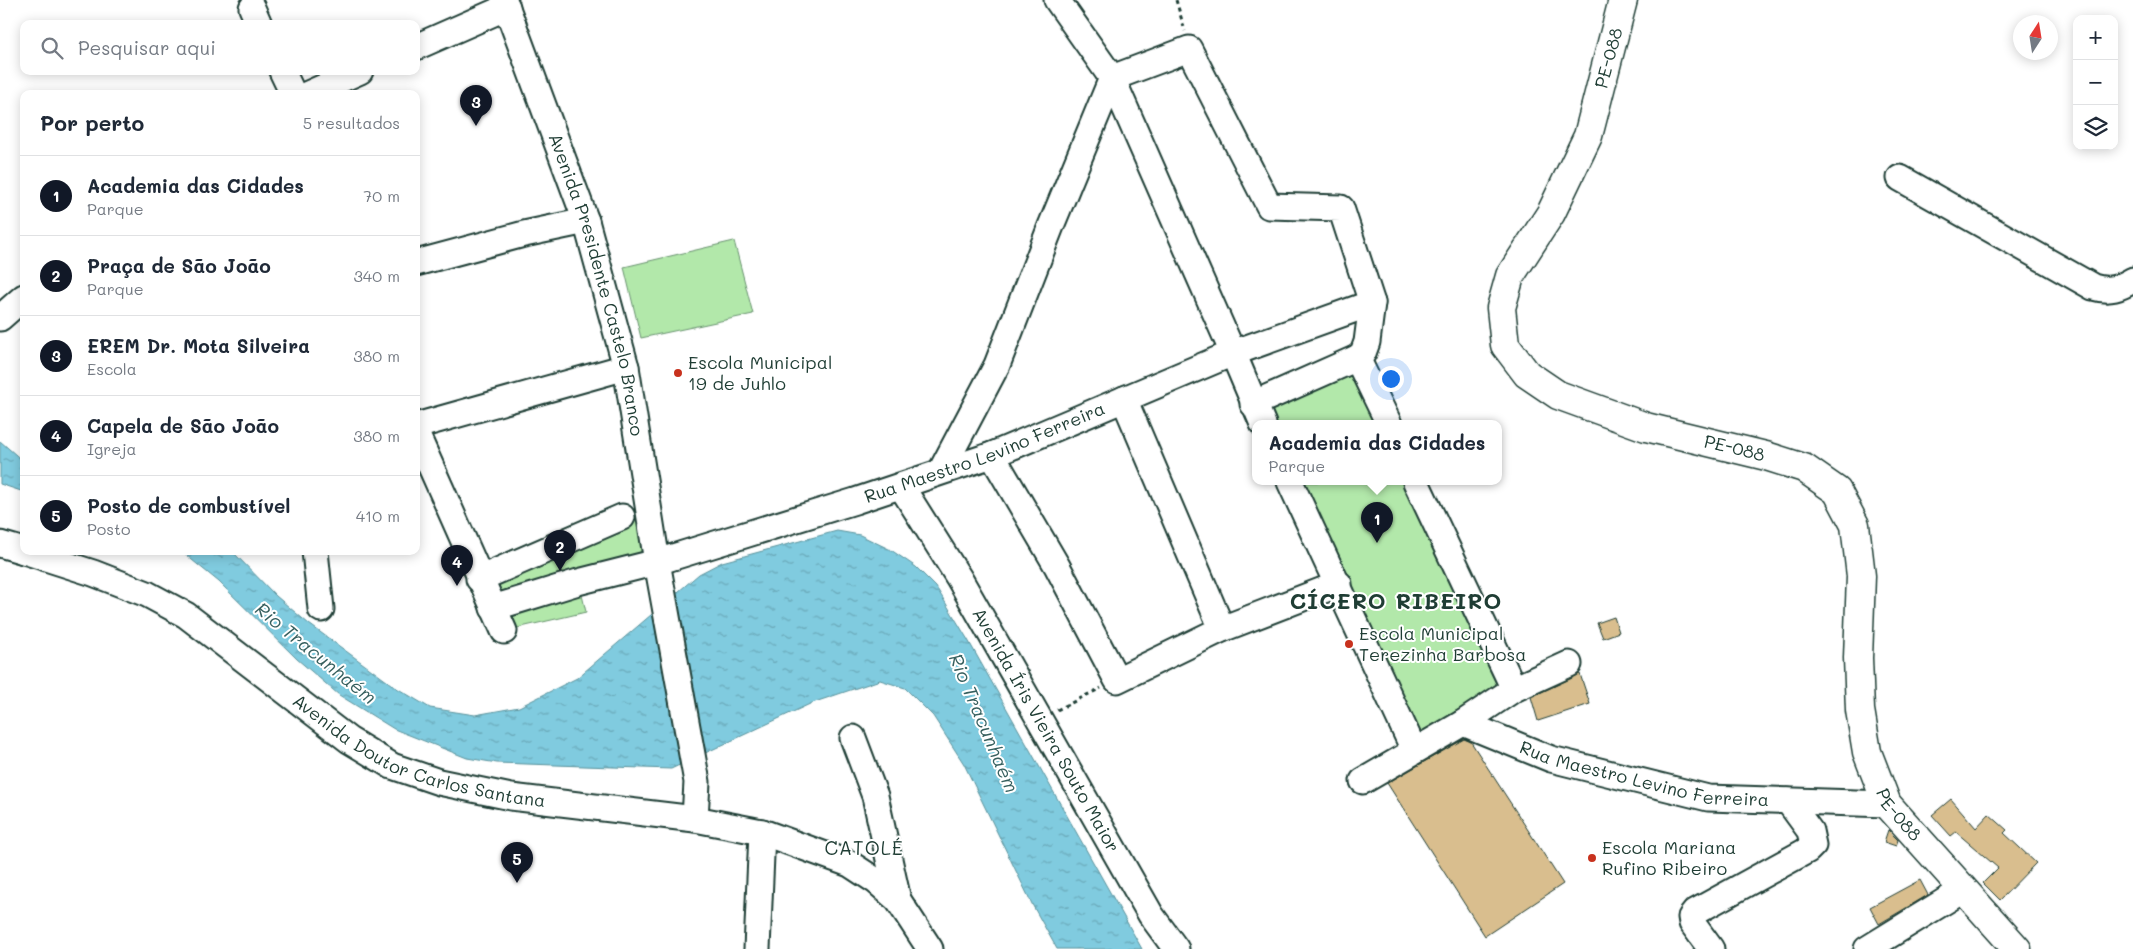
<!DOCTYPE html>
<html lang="pt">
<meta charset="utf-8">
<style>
:root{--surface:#fff;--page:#f2f2f3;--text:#1f2937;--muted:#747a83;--line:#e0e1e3;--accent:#111827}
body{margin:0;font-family:Mali,sans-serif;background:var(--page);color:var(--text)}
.controls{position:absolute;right:15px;top:15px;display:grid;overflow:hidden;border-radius:10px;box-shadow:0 2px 12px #0003}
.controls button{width:45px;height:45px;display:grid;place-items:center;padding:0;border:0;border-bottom:1px solid var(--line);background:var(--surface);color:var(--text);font:25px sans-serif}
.compass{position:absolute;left:2013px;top:15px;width:45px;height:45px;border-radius:50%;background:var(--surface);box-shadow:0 2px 12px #0003;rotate:12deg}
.you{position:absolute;left:1390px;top:378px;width:18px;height:18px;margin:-12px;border:4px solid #fff;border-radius:50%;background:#1a73e8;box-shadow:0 0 0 8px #1a73e833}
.badge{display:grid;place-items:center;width:32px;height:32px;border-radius:50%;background:var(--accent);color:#fff;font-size:16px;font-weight:700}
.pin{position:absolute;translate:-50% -41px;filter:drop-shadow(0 1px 2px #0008)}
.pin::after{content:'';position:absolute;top:26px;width:18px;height:15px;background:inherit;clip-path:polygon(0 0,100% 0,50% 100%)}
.popup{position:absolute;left:1252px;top:420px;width:250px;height:65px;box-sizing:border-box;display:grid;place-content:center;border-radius:10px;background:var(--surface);filter:drop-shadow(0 1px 4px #0005);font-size:16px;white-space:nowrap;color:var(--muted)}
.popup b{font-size:19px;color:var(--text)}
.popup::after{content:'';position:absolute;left:50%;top:100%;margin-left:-10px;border:10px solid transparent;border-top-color:var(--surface)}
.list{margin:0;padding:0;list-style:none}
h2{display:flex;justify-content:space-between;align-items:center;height:65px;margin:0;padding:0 20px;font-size:21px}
h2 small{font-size:16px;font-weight:400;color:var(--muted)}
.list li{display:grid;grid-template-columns:32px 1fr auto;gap:15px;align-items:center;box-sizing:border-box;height:80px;padding:0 20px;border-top:1px solid var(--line)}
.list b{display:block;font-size:19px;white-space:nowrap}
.list p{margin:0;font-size:16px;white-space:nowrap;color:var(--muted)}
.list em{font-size:16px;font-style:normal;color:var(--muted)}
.icon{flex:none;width:28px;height:28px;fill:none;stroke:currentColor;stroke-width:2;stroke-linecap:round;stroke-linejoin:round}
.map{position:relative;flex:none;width:2133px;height:949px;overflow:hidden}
.search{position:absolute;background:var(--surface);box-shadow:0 2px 12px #0003;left:20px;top:20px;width:400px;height:55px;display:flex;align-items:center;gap:12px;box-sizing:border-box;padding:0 18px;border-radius:10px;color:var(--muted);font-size:19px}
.panel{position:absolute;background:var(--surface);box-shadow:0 2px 12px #0003;left:20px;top:90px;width:400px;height:465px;border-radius:10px}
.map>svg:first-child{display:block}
</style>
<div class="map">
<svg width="2133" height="949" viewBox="0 0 2133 949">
<defs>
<pattern id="water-ripples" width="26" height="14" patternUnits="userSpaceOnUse" patternTransform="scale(1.25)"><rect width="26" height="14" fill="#80cbdf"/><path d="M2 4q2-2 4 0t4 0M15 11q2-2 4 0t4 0" fill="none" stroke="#68a6b6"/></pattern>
</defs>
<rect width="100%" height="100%" fill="#fff"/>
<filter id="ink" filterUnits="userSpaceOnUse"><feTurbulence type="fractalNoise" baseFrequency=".02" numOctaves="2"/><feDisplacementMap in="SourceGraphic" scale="10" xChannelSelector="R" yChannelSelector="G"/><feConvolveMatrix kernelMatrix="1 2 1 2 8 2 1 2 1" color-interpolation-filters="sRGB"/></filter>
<g filter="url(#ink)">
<!-- green -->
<g fill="#b2e8aa" stroke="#68926f">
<path d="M734 241 753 314 641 338 624 267Z"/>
<path d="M1350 367 1378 424H1263L1253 404Z"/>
<path d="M1289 482H1406L1505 682 1414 750Z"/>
<path d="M646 506 655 563 579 582 586 612 504 631 479 579Z"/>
</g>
<!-- water -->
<g fill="url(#water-ripples)" stroke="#59929b">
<path d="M0 441 24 462V492L0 484Z"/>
<path d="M837 531 860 535 891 550 916 567 936 587 968 640 1142 949H1057L1033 906 964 764 933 716 905 688 880 680 812 703 671 769 497 763 467 758 394 729 339 695 297 659 219 582 181 551H232L276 596 309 624 395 687 430 708 475 715 519 707 577 678 699 574 722 562Z"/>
</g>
<!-- building -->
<g fill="#d9be8e" stroke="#1f3d34">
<path d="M1614 617 1619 632 1603 638 1597 623Z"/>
<path d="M1580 674 1590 704 1538 721 1531 697Z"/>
<path d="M1464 739 1471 742 1563 884 1485 936 1387 783Z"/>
<path d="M1951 799 1976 828 1989 814 2007 830 2004 833 2036 863 2000 900 1983 883 1998 868 1956 832 1951 836 1932 815Z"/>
<path d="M1888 830 1898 840 1896 846 1884 842Z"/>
<path d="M1920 880 1928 895 1879 924 1870 907Z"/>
</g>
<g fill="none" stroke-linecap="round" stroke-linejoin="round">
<defs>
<g id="minor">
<path id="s1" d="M504 0 586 221 626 367 657 562 697 782 695 819"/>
<path d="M1057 0 1112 78 1233 353 1372 303"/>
<path d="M252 8 259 24"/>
<path d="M416 47 507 7"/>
<path d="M282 71 293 94"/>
<path d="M308 94 360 71"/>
<path d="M1900 178 2093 287C2110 292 2119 288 2133 280"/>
<path d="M416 263 524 234 586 221"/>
<path d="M0 318 24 297"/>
<path d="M1357 358 1389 424"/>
<path d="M1124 399 1222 629"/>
<path d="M416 426 626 367"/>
<path d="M416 433 504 631"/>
<path d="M992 455 1057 566 1117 680 1222 629 1339 584"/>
<path d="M941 471 997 365 1051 226 1112 78 1189 49 1269 206 1341 208 1372 303 1367 342 1363 353 1357 358 1253 404"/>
<path d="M1290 482 1414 750"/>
<path d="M1416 482 1514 689"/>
<path id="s2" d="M901 486 959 578 1151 915 1176 949"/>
<path d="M0 544 24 551"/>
<path id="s3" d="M24 551 93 573 147 594 186 615 349 740 392 766 439 782 511 797 695 819 762 832 850 864 876 881 898 900 930 949"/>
<path d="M315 551 321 609"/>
<path d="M479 579 622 517"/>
<path id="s4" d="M493 608 578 582 657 562 855 501 992 455 1233 353 1263 424"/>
<path id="s5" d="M1463 723 1551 759 1708 798 1887 804"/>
<path d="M853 738 875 796 898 900"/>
<path d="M1363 781 1463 723 1514 689 1569 664"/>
<path d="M757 949 762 832"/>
<path d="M1711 949 1692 923 1691 917 1695 912 1808 850 1813 845 1810 831 1788 801"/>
<path d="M1867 949 1963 890"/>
</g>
<g id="major">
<path id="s6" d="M1623 0 1588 136 1551 213 1510 276 1501 308 1505 345 1527 374 1558 395 1646 427 1766 456 1804 468 1837 491 1855 525 1861 576 1858 658 1860 710 1867 752 1887 804 2017 949"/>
</g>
</defs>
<!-- minor casing -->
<use href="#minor" stroke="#1f3d34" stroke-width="29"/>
<!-- major casing -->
<use href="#major" stroke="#1f3d34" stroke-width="31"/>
<!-- path -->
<g stroke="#1f3d34" stroke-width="3" stroke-dasharray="4 4" stroke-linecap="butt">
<path d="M1176 0 1185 31"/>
<path d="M1057 710 1101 688"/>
</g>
<!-- minor -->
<use href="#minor" stroke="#fff" stroke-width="25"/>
<!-- major -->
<use href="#major" stroke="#fff" stroke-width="28"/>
</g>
</g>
<!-- markers -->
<g fill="#c8321e" stroke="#fff" stroke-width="2">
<circle cx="678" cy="373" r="5"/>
<circle cx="1349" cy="644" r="5"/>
<circle cx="1592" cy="858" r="5"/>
</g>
<g text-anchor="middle" stroke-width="4" stroke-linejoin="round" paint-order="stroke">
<!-- street labels -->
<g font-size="18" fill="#1f3d34" stroke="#fff">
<text transform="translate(1609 58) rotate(-75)" y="6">PE-088</text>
<text dy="6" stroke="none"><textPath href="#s1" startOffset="300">Avenida Presidente Castelo Branco</textPath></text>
<text dy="6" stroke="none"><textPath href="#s6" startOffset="630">PE-088</textPath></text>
<text dy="6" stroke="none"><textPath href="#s4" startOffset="516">Rua Maestro Levino Ferreira</textPath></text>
<text dy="6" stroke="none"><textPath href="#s2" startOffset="284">Avenida Íris Vieira Souto Maior</textPath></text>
<text dy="6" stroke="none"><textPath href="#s3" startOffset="450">Avenida Doutor Carlos Santana</textPath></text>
<text dy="6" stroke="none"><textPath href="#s5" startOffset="190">Rua Maestro Levino Ferreira</textPath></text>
<text dy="6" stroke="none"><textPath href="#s6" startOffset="1080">PE-088</textPath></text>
</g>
<!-- poi labels -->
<g font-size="18" fill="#1f3d34" stroke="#fff" text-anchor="start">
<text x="688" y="369">Escola Municipal<tspan x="688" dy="21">19 de Juhlo</tspan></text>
<text x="1359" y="640">Escola Municipal<tspan x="1359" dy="21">Terezinha Barbosa</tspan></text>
<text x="1602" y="854">Escola Mariana<tspan x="1602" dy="21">Rufino Ribeiro</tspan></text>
</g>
<!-- water labels -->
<g font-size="19" font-style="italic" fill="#37605f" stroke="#fff">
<text transform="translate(316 653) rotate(39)" y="7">Rio Tracunhaém</text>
<text transform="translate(984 723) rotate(67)" y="7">Rio Tracunhaém</text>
</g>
<!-- neighbourhood labels -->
<g font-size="19" letter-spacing="1" fill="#1f3d34" stroke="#fff">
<text x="864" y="855">CATOLÉ</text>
</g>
<!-- district labels -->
<g font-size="22" font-weight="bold" letter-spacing="1" fill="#1f3d34" stroke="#fff">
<text x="1396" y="609">CÍCERO RIBEIRO</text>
</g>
</g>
</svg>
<div class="controls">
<button>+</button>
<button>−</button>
<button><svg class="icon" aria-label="layers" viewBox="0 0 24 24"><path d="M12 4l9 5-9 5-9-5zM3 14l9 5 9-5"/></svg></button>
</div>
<svg class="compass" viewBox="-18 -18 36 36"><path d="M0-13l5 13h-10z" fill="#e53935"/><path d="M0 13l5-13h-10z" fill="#747a83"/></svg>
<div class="you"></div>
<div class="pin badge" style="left:1377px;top:543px">1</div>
<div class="popup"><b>Academia das Cidades</b>Parque</div>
<div class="pin badge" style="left:560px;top:571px">2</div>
<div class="pin badge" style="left:476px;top:126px">3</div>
<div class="pin badge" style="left:457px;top:586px">4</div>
<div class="pin badge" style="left:517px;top:883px">5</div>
<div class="search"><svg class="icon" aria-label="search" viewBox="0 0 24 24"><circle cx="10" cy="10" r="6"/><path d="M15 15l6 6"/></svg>Pesquisar aqui</div>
<section class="panel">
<h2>Por perto<small>5 resultados</small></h2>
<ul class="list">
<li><span class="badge">1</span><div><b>Academia das Cidades</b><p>Parque</p></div><em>70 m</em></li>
<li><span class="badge">2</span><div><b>Praça de São João</b><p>Parque</p></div><em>340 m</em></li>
<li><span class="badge">3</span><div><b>EREM Dr. Mota Silveira</b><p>Escola</p></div><em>380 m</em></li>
<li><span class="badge">4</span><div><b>Capela de São João</b><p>Igreja</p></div><em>380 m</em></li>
<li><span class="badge">5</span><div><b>Posto de combustível</b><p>Posto</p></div><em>410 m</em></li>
</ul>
</section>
</div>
